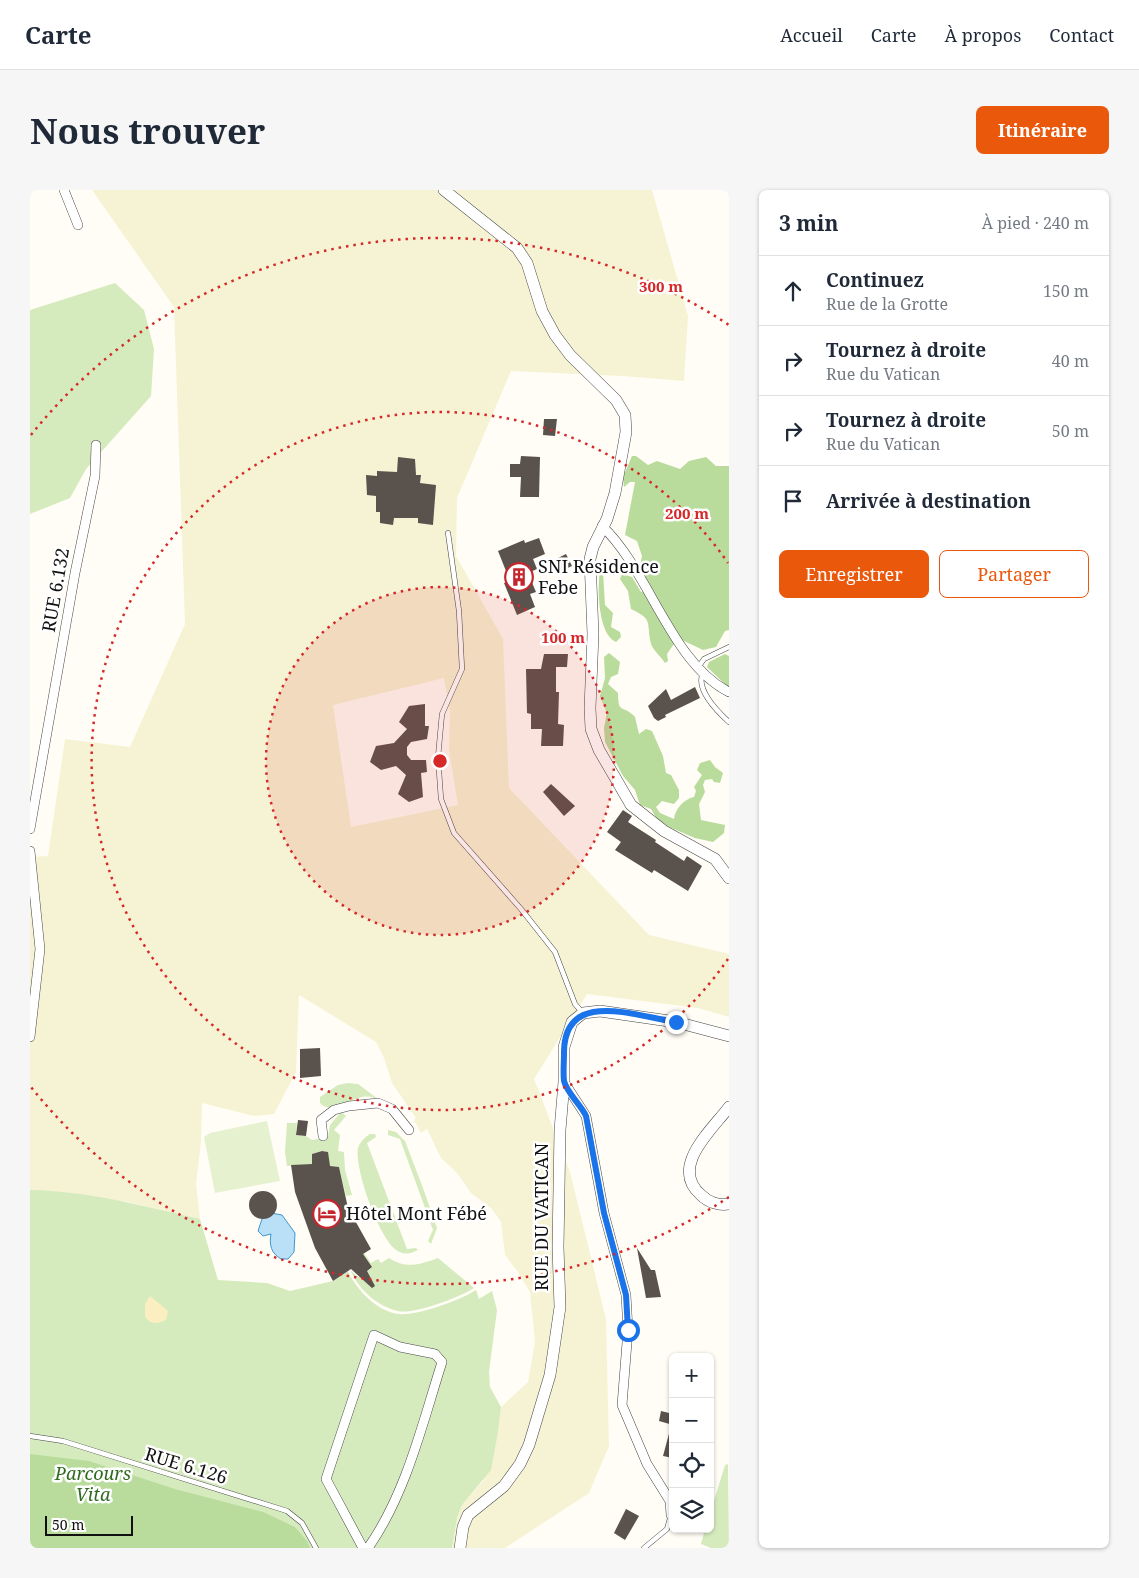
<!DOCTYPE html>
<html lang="fr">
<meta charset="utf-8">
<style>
:root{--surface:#fff;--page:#f6f6f7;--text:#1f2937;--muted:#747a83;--line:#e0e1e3;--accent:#ea580c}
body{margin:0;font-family:"Noto Serif",serif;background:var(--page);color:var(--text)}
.controls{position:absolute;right:15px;bottom:15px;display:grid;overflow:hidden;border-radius:8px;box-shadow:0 1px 4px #0004}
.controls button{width:45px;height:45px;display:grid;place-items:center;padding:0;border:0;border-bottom:1px solid var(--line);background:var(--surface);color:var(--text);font:25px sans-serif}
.scale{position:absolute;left:15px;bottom:12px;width:88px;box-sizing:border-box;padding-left:5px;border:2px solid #111;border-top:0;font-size:14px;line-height:18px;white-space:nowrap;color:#111;-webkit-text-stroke:4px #fff;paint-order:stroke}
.stop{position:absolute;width:15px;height:15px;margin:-11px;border:4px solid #1a73e8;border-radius:50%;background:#fff}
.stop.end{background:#1a73e8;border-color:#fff;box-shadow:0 1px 5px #0008}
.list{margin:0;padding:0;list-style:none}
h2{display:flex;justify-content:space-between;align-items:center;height:65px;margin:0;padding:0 20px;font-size:21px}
h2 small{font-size:16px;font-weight:400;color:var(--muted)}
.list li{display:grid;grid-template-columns:32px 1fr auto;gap:15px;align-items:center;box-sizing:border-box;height:70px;padding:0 20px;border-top:1px solid var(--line)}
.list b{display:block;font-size:19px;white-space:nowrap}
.list p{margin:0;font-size:16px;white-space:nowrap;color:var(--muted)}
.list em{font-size:16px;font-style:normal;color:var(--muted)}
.actions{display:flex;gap:10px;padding:15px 20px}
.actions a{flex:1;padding:11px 0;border:1px solid var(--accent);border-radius:8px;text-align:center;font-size:18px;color:var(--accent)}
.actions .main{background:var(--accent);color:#fff}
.icon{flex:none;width:28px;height:28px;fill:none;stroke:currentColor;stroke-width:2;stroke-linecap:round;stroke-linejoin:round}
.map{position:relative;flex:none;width:699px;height:1358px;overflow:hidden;border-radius:8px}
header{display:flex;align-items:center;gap:30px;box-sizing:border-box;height:70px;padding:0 25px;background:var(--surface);border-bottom:1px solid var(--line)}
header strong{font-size:24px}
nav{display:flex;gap:28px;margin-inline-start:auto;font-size:18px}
.intro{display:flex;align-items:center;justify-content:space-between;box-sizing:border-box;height:120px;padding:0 30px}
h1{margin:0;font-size:35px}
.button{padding:12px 22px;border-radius:8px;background:var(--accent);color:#fff;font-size:18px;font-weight:700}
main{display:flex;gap:30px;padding:0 30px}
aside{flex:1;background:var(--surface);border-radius:8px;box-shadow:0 1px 4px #0004}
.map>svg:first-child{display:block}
</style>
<header>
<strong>Carte</strong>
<nav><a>Accueil</a><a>Carte</a><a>À propos</a><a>Contact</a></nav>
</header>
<div class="intro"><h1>Nous trouver</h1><a class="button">Itinéraire</a></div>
<main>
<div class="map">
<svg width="699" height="1358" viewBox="0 0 699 1358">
<rect width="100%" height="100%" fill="#fffdf5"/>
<!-- farmland -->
<path fill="#f6f3d4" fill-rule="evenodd" d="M62 0H622L658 126 654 191 593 186 481 181 427 308 426 366 473 449 479 598 619 745 699 764V827L668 818 557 804 504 889 540 982 576 1129 579 1256 559 1303 475 1358H422L427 1328 432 1315 453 1291 468 1242 471 1217 498 1192 505 1152 500 1102 488 1082 475 1065 471 1032 462 1019 441 1003 427 983 411 968 397 939 391 943 384 930 386 928 362 893 354 868 346 852 269 805 266 882 244 924 224 926 172 913 171 952 166 994 170 1029 98 1012 0 1000V667L18 666 35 549 100 557 155 434 144 117ZM414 488 420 522 419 560 428 615 321 637 303 515Z"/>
<!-- green -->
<g fill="#d5ebbd">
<path d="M85 93 114 120 124 159 121 206 56 279 40 308 0 324V120Z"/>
<path d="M318 893 328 894 348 909C343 907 338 906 332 907 320 909 300 925 290 913V907L308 895Z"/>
<path d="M311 922 316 926 304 940 310 945 308 961 314 962 315 980 322 1005 316 1006 309 977 298 976V962L291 961 282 964V974L257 976 255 962 257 933H267L266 945 276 946 282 950 298 947 300 935Z"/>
<path d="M358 940 366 942 375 951 393 998 407 1038 401 1054 398 1051 403 1040 370 949 358 945Z"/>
<path d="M340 944H345L346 947 337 953 377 1059 386 1058 388 1060C382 1063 376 1065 370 1062 351 1056 324 978 328 958 330 952 335 947 340 944Z"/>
<path d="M0 1000C58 1001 114 1016 170 1029L188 1090 237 1093 260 1101 303 1091 318 1081C326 1099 347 1122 369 1124 387 1126 431 1110 446 1100L449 1109 462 1101 467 1120 459 1182 460 1197 471 1217 468 1242 461 1280 432 1315 427 1328 422 1358H0Z"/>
<path d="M334 1063 341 1073 348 1069 351 1073 359 1068C376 1079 389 1075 408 1068L444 1098C431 1107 383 1125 368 1121 346 1116 329 1099 320 1080L328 1087 337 1081 333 1064Z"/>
<path d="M698 1274 699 1358H681L671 1354 675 1339H680V1324L695 1275Z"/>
</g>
<!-- forest -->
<g fill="#b9dc9c">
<path d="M602 266H606L618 275 627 271 650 279 659 271 676 267 686 276H699V440L695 441 686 457 673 460 652 450 646 451 637 464 638 471 635 473C632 468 623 460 621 454 616 432 624 430 601 419L598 401 590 389 592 384 602 387 611 402 614 401 618 391 609 381 612 366 607 351 595 345 605 292H600L594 297 593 287Z"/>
<path d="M570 381 573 382 575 415 583 423 581 437 590 442 591 447 586 452C568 445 567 397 570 381Z"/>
<path d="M579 463 590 472 588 484 581 487 578 494 588 503C588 525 593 514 605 527L609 544 616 539 622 541 633 566 636 583 641 585 649 600V608L644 614 632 611 626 617 630 623 644 629C645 619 654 609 664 607L666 601 664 597 672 585 667 580 670 573 680 570 685 577 693 583 690 593 684 592 682 589 675 590 673 595 675 602 669 614 671 630 695 635 694 643 683 652 665 648 639 637 627 629 621 619 610 615 605 600 593 586 575 552 574 538 577 523 570 506 575 488 574 467Z"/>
<path d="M695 464 699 466V498L677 477 679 472Z"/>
<path d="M0 1264 59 1271 145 1299 233 1322 265 1337 277 1351 280 1358H0Z"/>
</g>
<!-- sand -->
<path fill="#fbeec1" d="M120 1106 138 1121 136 1130C126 1134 122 1135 115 1127V1114Z"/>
<!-- pitch -->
<path fill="#e6f2cf" d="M237 931 250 991 185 1003 174 947 180 943Z"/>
<!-- water -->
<path fill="#b9e0f7" stroke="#3f96cf" d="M241 1023 252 1025 265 1043 264 1062 258 1069H251C241 1063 239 1055 241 1044L233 1046 228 1041 232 1029Z"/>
<!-- building -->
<g fill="#5a524d">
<path d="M514 229H527L525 246 513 245Z"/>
<path d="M491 266 510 267 509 307H490L491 287H480V274H490Z"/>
<path d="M368 267 385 269 386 285H391L390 293 406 295 403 335 388 333V328H364L363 335 350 333V322H346V306L337 305 336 285 347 286V281L367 282Z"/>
<path d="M509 348 515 364 503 369 507 379 498 383 506 402 500 404 505 417 487 425 474 393 480 391 468 361 494 350 495 353Z"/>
<path d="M536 364 542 376 529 382 524 370Z"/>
<path d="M514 464H538L537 477H526V502H529L528 534 534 535 533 556H511L512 539H501V524L497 523 496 479H511Z"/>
<path d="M665 497 670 508 635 525 636 527 628 531 624 528 618 516 636 499 641 510Z"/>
<path d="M395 514V536H399L397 549 381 552 377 557V565L381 570H396L397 582 391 583 393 607 379 612 368 604 376 585 366 576 351 580 340 572 346 556 364 553 377 539 369 532 379 516Z"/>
<path d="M521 594 545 616 534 626 513 602Z"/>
<path d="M593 620 602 626 598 632 626 650 625 652 654 671 657 666 672 676 658 701 624 680 622 683 585 660 591 652 577 642Z"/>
<path d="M290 858 291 886 270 888V859Z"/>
<path d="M268 930 278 931 276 946 266 945Z"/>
<path d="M292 961 298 962 300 976 309 977 318 1018 341 1059 333 1064 342 1077 337 1081 345 1096 342 1098 321 1079 303 1091 285 1058 265 1002 261 975 282 974V964Z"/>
<circle cx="233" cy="1015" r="14"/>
<path d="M607 1058 621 1080H625L631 1107 616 1108Z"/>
<path d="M631 1221 643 1224V1235L629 1231Z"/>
<path d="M640 1240 643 1241V1268L633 1266Z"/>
<path d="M596 1319 609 1326 595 1350 584 1343Z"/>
</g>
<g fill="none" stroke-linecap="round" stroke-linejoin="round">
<defs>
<g id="service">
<path d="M418 343 429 421 432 479 412 524 408 567 411 609 424 643 491 719 525 762 545 814 552 822"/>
<path d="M669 476 674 469 699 457"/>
<path d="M673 483C665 499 688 522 699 532"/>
<path d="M0 1246 33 1251 257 1321 272 1333 286 1358"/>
<path d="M614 1358 637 1339 641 1325"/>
</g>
<g id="minor">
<path d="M34 0 48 35"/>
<path d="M572 336C619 380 641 473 699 502"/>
<path d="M0 639 45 383 65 286 66 255"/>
<path d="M0 661 10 759 0 847"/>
<path d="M534 892 556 926 574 1023 596 1105 598 1140 592 1215 617 1274 640 1311 641 1325"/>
<path d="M293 946 291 930 304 920 319 916 348 913 362 919 379 940"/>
<path d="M333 1358 296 1289 344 1145 370 1157 405 1164 412 1172C392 1235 376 1304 338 1358"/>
</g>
<g id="tertiary">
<path d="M414 0 487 58 497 73 512 121 525 145 540 165 586 210 595 225 596 242 585 303 577 329 563 357 560 369 563 444 560 518 561 539 569 560 601 615 634 641 685 669 699 688"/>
<path d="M699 917C681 941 639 977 671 1005 678 1012 689 1016 699 1014"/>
<path d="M430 1358 433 1337 438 1325 474 1296 490 1274 499 1255 520 1185 530 1117 528 1057 530 940 534 892V857L542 832 553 823 570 821 646 832 699 846"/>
</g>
</defs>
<!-- service casing -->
<use href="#service" stroke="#444" stroke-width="5.5"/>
<!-- minor casing -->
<use href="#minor" stroke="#444" stroke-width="10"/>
<!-- tertiary casing -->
<use href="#tertiary" stroke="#444" stroke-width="12"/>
<!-- service -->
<use href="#service" stroke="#fff" stroke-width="4.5"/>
<!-- minor -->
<use href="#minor" stroke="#fff" stroke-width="9"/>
<!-- tertiary -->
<use href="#tertiary" stroke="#fff" stroke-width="11"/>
</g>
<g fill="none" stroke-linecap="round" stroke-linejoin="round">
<!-- route -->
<path stroke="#1a73e8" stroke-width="6" d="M598 1140 596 1105 574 1023 556 926C551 915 537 903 534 891 533 883 534 872 534 864 533 798 605 826 646 832"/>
</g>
<!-- distance rings -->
<circle cx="410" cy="571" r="174" fill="#d62828" fill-opacity=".12"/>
<g fill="none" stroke="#d62828" stroke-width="2.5" stroke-dasharray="2.5 5">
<circle cx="410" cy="571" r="174"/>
<path d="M698 769A349 349 0 1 1 698 373"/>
<path d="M699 1007A523 523 0 0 1 1 897M1 245A523 523 0 0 1 699 135"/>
</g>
<!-- icons -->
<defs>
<symbol id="building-ring" viewBox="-11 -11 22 22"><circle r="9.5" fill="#fff" stroke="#c4262e" stroke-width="1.5"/><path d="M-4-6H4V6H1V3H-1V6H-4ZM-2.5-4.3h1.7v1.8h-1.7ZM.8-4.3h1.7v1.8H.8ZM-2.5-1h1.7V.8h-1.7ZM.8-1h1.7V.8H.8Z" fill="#c4262e"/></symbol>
<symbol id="hotel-ring" viewBox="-11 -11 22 22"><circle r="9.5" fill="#fff" stroke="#c4262e" stroke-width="1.5"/><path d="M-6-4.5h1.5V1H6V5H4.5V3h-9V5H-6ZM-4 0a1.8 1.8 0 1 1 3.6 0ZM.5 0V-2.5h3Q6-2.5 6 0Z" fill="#c4262e"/></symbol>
</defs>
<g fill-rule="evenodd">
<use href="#building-ring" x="473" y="371" width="32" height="32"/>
<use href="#hotel-ring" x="281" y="1008" width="32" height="32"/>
</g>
<g text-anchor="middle" stroke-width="5" stroke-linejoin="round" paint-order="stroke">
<!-- poi labels -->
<g font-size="18" fill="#111" stroke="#fff" text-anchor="start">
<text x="508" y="383">SNI Résidence<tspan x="508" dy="21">Febe</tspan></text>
<text x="316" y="1030">Hôtel Mont Fébé</text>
</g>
<!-- street labels -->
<g font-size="18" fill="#111" stroke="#fff">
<text transform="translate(26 400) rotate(-80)" y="6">RUE 6.132</text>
<text transform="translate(512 1027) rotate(-90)" y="6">RUE DU VATICAN</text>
<text transform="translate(156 1276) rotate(17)" y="6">RUE 6.126</text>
</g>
<!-- park labels -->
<g font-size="18" font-style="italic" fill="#2f6b1f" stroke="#fff">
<text x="63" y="1290">Parcours<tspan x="63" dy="21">Vita</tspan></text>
</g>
</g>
<circle cx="410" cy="571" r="8" fill="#d62828" stroke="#fff" stroke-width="2.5"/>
<g font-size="15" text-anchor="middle" font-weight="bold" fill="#d62828" stroke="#fff" stroke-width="5" stroke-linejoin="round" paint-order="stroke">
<text x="631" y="102">300 m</text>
<text x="657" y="329">200 m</text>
<text x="533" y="453">100 m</text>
</g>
</svg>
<div class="controls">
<button>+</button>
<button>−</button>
<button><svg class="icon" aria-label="locate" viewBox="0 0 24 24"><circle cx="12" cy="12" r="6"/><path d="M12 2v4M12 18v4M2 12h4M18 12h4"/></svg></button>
<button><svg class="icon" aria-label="layers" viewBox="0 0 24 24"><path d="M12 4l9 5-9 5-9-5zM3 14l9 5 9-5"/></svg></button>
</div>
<div class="scale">50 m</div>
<div class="stop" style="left:598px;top:1140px"></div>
<div class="stop end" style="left:646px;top:832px"></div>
</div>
<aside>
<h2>3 min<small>À pied · 240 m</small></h2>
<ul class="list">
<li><svg class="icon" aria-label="ahead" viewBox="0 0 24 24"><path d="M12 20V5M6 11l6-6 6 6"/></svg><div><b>Continuez</b><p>Rue de la Grotte</p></div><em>150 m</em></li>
<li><svg class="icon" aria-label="right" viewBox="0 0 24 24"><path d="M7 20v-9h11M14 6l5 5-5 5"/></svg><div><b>Tournez à droite</b><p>Rue du Vatican</p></div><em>40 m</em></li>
<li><svg class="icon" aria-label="right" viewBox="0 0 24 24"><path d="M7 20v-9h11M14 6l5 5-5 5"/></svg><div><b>Tournez à droite</b><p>Rue du Vatican</p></div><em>50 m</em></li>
<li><svg class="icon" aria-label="arrive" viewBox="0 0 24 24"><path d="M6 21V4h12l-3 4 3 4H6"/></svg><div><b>Arrivée à destination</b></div></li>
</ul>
<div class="actions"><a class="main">Enregistrer</a><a>Partager</a></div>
</aside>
</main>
